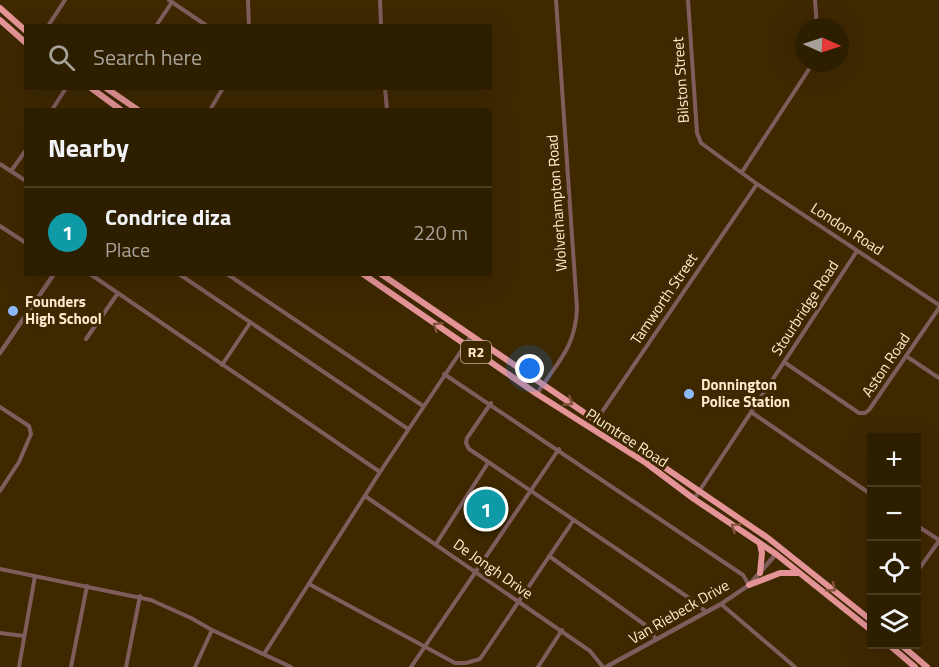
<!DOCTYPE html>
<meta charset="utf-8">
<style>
:root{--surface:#2e1e00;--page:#36270a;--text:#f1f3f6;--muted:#a7a299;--line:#493c22;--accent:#8cb9fc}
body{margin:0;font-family:"Titillium Web",sans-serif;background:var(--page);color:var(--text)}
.controls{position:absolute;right:18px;bottom:18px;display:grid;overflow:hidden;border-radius:0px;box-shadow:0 6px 24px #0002}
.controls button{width:54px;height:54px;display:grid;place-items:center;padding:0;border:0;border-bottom:2px solid var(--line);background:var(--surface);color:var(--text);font:30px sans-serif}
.compass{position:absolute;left:795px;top:18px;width:54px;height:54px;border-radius:50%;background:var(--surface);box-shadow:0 6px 24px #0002;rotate:93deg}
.you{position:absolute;left:530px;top:369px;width:21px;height:21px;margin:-15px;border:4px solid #fff;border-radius:50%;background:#1a73e8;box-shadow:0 0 0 9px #1a73e833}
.badge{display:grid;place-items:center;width:39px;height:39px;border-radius:50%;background:var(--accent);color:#fff;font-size:20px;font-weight:700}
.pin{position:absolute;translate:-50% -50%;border:3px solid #fff;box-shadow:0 2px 6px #0006}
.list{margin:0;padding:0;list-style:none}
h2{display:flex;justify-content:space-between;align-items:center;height:78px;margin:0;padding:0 24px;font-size:26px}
h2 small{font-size:20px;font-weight:400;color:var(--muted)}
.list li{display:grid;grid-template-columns:39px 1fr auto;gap:18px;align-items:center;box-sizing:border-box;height:90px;padding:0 24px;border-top:2px solid var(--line)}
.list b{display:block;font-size:22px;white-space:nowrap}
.list p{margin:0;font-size:20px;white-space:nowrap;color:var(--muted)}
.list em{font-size:20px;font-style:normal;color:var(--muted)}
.icon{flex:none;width:33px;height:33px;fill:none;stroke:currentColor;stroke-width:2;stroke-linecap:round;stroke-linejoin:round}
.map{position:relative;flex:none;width:939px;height:667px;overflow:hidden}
.search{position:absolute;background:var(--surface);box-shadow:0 6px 24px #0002;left:24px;top:24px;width:468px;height:66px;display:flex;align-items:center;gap:15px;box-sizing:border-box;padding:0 21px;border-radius:0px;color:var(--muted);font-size:22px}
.panel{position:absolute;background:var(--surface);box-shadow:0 6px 24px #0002;left:24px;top:108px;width:468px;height:168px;border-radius:0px}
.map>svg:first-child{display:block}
</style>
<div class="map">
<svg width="939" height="667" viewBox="0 0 939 667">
<rect width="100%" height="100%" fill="#3e2800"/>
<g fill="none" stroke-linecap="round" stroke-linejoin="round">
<!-- minor -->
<g stroke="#805d5d" stroke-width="4">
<path d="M169 0 207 26"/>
<path d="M248 0 249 26"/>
<path d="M380 0 381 26"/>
<path d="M688 0 697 133 701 143 757 184 939 305"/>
<path d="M815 0 817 27"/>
<path d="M48 26 65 0"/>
<path d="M156 26 172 2"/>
<path d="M385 88 387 110"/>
<path d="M52 110 66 88"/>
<path d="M210 110 223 88"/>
<path d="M0 164 26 181"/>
<path d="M11 171 26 150"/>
<path d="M742 172 813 63"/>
<path d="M0 226 26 243"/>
<path d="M90 274 380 472"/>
<path d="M179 274 408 429"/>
<path d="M227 274 423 406"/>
<path d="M86 339 118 293"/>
<path d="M906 356 939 378"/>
<path d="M784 362 859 413H865L869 410 939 308"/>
<path d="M222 365 250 323"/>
<path d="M444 374 734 569 743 575 749 585"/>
<path d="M537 394C557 362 575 349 577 309L556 0"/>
<path d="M491 403 467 438 466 443 469 449 695 602 706 612"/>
<path d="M0 407 29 426 31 434 19 462 0 491"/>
<path d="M751 412 872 495"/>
<path d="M591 428 757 184"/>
<path d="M365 496 590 651 603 667"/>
<path d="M694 499 857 251"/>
<path d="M916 525 939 540"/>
<path d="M436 544 488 463"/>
<path d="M549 556 648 627 656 639"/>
<path d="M0 569 151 600 191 618 212 630 291 667"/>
<path d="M916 573 939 541"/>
<path d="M309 584 455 663H466L480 659 573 521"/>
<path d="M721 604 795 667"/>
<path d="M0 633 24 636"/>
<path d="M264 654 380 472 471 336"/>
<path d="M19 667 35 576"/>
<path d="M71 667 87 586"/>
<path d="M126 667 140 596"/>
<path d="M195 667 212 630"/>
<path d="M411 667 559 449"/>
<path d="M538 667 562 630"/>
</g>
<!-- tertiary -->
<g stroke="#805d5d" stroke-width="4.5">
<path d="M0 353 54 274"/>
<path d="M606 667 721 604 749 585 776 554"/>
</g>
<!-- trunk -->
<g stroke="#e49396" stroke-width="6">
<path d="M0 8 26 31"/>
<path d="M0 20 26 43"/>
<path d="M91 88 121 110"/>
<path d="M106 88 138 110"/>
<path d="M363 274 537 394 646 463 694 499 776 554 872 631"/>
<path d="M381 274 768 538 872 621"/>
<path d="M760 544 762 553 760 573"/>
<path d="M749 585 780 573H799"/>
<path d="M888 644 915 667"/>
<path d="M900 644 927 667"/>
</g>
</g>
<!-- one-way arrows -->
<defs><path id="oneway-chevron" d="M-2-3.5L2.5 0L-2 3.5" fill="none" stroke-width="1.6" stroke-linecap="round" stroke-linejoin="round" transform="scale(1.5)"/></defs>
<g stroke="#80533c">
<use href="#oneway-chevron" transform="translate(437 326) rotate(-145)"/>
<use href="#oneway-chevron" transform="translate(569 402) rotate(33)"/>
<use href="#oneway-chevron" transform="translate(735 527) rotate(-146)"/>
<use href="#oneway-chevron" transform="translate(832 588) rotate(39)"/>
</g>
<!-- markers -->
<g fill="#8cb9fc" stroke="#3e2800" stroke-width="2">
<circle cx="13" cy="311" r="6"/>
<circle cx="689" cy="394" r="6"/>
</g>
<g text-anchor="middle" stroke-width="6" stroke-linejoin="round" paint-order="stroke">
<!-- shield labels -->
<rect fill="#3e2800" stroke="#c4b091" stroke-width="1.5" x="461" y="341" width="30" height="22" rx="4.5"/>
<g font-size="14" font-weight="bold" fill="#feebcf">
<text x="476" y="357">R2</text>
</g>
<!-- street labels -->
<g font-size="15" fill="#feebcf" stroke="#3e2800">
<text transform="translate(681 80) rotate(-94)" y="5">Bilston Street</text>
<text transform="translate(557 203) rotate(-94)" y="5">Wolverhampton Road</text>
<text transform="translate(847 229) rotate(33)" y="5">London Road</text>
<text transform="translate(664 299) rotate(-56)" y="5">Tamworth Street</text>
<text transform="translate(805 308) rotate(-57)" y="5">Stourbridge Road</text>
<text transform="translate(886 365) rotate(-56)" y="5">Aston Road</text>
<text transform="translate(627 438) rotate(33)" y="5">Plumtree Road</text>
<text transform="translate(493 569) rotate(35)" y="5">De Jongh Drive</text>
<text transform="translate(679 612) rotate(-30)" y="5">Van Riebeck Drive</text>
</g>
<!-- poi labels -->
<g font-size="15" font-weight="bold" fill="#feebcf" stroke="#3e2800" text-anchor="start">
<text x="25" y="307">Founders<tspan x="25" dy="17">High School</tspan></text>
<text x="701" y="390">Donnington<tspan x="701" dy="17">Police Station</tspan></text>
</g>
</g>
</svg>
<div class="controls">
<button>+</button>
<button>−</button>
<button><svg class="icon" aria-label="locate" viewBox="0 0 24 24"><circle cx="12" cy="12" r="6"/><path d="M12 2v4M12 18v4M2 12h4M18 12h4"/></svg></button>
<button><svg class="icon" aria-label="layers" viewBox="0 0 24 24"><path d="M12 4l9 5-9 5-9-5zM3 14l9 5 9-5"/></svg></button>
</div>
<svg class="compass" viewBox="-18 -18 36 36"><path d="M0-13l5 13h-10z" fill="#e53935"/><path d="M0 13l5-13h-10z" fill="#a7a299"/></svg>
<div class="you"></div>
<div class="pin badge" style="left:486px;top:509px;background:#0f9aa8">1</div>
<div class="search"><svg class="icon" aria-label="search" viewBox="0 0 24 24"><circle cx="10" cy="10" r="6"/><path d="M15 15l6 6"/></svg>Search here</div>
<section class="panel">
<h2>Nearby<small></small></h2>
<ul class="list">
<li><span class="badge" style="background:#0f9aa8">1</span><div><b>Condrice diza</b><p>Place</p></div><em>220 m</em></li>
</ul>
</section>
</div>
